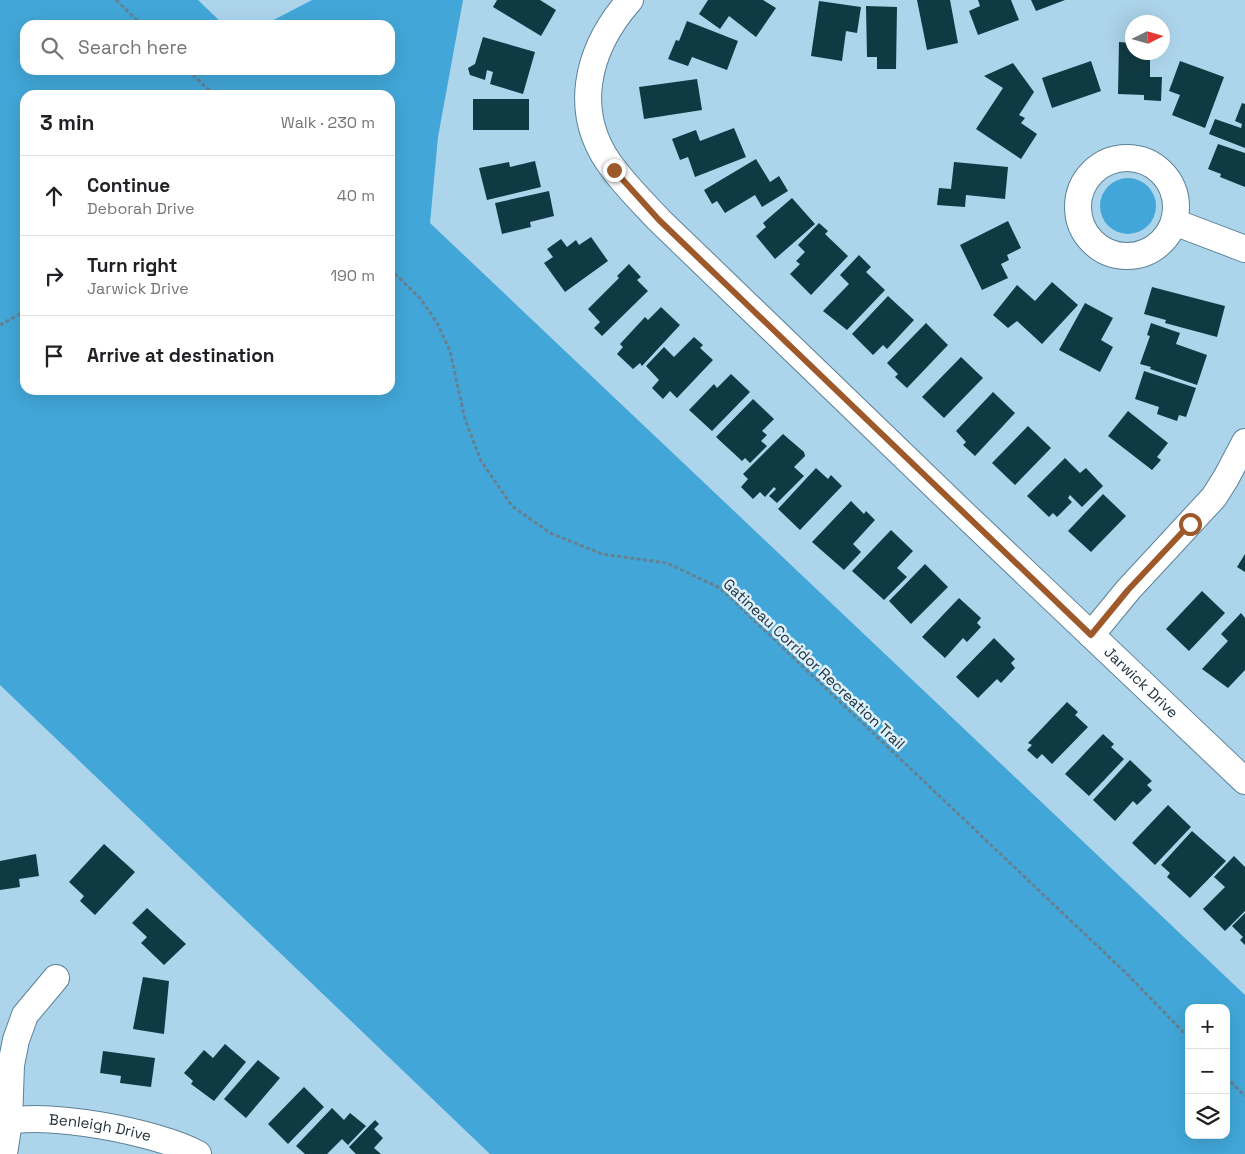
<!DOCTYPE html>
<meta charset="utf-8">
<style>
:root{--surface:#fff;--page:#f2f2f2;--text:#202124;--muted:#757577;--line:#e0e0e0}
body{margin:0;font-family:"Space Grotesk",sans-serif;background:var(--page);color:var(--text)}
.controls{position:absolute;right:15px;bottom:15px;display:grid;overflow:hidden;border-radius:10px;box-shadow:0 5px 20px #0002}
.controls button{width:45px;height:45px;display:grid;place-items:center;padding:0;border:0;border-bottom:1px solid var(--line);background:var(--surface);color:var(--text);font:25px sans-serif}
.compass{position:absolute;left:1125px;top:15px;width:45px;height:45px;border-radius:50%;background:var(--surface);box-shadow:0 5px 20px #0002;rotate:85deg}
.stop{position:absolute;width:15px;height:15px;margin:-11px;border:4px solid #9d5929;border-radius:50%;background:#fff}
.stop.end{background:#9d5929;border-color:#fff;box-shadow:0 1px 5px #0008}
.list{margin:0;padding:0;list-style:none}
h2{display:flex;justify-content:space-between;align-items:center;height:65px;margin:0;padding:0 20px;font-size:21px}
h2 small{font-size:16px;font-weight:400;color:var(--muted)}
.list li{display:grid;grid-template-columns:32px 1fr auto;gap:15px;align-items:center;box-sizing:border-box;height:80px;padding:0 20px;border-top:1px solid var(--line)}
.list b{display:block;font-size:19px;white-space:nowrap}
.list p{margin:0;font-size:16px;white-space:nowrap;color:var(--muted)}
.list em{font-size:16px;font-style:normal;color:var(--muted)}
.icon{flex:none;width:28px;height:28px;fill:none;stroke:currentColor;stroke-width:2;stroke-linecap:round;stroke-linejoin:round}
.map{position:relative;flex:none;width:1245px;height:1154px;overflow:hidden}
.search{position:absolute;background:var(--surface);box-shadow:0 5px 20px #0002;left:20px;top:20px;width:375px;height:55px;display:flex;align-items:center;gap:12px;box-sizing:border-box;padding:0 18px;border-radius:15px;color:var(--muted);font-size:19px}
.panel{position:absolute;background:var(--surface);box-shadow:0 5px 20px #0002;left:20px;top:90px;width:375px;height:305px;border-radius:15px}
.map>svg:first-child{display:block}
</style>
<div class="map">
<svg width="1245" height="1154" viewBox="0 0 1245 1154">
<rect width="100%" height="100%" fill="#acd4eb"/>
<!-- green -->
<g fill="#42a7d8" fill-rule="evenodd">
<path d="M0 0H198L224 25H25V70H390V25H264L312 0H463L438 137 430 223 1245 995V1154H490L0 685ZM25 95H390V390H25ZM1189 1008H1226V1135H1189Z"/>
<circle cx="1128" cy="206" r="28"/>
</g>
<!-- building -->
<g fill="#103a43">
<path d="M497 0H540L556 10 541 36 493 7Z"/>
<path d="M708 0H763L776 8 756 37 729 16 720 29 699 14Z"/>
<path d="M917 0H950L958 43 927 50Z"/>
<path d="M978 0H1011L1019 20 978 35 969 11 980 6Z"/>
<path d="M1031 0H1065L1036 11Z"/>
<path d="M819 1 861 7 857 33 846 31 842 61 811 56Z"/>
<path d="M866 6 897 7 896 69H877V57H867Z"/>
<path d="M687 21 738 41 727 70 692 57 688 66 668 59 676 40 679 41Z"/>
<path d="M483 37 535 52 523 94 490 84 493 72 487 70 485 80 470 75 468 68 475 64Z"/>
<path d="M1119 42 1132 43V52H1150V77H1162L1161 101 1144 100V95L1118 94Z"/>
<path d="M1091 61 1101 91 1052 108 1042 78Z"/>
<path d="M1180 61 1224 77 1205 128 1172 115 1180 95 1169 91Z"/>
<path d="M1013 63 1034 92 1019 115 1025 118 1021 123 1037 134 1021 159 976 129 1003 88 984 76Z"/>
<path d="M697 79 702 110 644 119 639 87Z"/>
<rect x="473" y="99" width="56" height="31"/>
<path d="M1242 103 1245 104V148L1209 134 1215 119 1241 128 1242 124 1235 121Z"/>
<path d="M734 128 746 157 695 177 688 157 680 160 672 139 696 130 700 141Z"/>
<path d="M1218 144 1245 153V187L1220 177 1221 174 1208 169Z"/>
<path d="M756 159 770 182 779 176 788 191 762 207 755 195 725 213 717 201 712 204 704 190Z"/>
<path d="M535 161 541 187 487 200 479 168 509 162 510 167Z"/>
<path d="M954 162 1008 167 1005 199 966 195 965 207 937 205 939 188 951 189Z"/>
<path d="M549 191 554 216 530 222 531 227 502 234 495 203Z"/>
<path d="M792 198 815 224 775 259 756 236 766 227 763 223Z"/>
<path d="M1008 221 1021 248 1007 255 1009 260 1001 264 1008 278 982 290 960 245Z"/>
<path d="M819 223 828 231 825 234 848 256 811 295 790 274 800 264 796 261 805 252 798 245Z"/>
<path d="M591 237 608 261 565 292 544 263 553 257 547 249 561 239 567 247 576 240 579 245Z"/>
<path d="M859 255 871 267 866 272 885 290 847 330 823 311 849 284 840 275Z"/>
<path d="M629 264 641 277 637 280 648 291 602 336 594 328 600 322 588 309 619 278 617 276Z"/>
<path d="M1052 282 1078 305 1042 344 1017 321 1008 328 993 315 1017 285 1035 301Z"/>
<path d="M1152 287 1225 306 1217 337 1165 323 1166 320 1144 314Z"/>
<path d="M888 296 914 320 887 349 883 345 873 355 852 334Z"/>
<path d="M1085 303 1113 318 1101 340 1113 347 1100 372 1059 350Z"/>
<path d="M661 307 680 325 642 366 640 363 633 369 617 354 623 347 620 344 645 317 648 320Z"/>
<path d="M926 323 948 345 907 388 895 377 898 374 887 363Z"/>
<path d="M1151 323 1180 333 1176 344 1207 355 1197 385 1150 369 1151 367 1140 364 1150 336 1147 335Z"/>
<path d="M694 337 703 345 700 348 713 360 677 398 670 391 663 399 652 388 659 380 646 366 664 347 674 357Z"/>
<path d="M961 357 983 378 944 418 922 397Z"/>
<path d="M1144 371 1196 388 1186 417 1179 415 1177 421 1157 414 1159 407 1135 399Z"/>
<path d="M731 374 750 392 712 431 689 410 714 384 717 388Z"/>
<path d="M993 392 1015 413 975 456 963 445 966 442 956 431Z"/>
<path d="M753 399 774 419 762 431 767 435 761 441 767 446 750 463 745 458 742 461 716 437Z"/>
<path d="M1128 411 1168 443 1157 457 1161 460 1152 470 1108 436Z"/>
<path d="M1028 426 1051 448 1015 485 992 463Z"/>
<path d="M783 434 804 452 805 456 794 467 804 476 777 503 769 496 776 489 774 487 765 497 760 492 753 499 741 487 748 479 743 474Z"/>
<path d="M1065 458 1080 473 1086 468 1103 486 1082 507 1070 495 1068 498 1072 502 1057 517 1053 513 1049 517 1027 496Z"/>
<path d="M816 468 828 479 831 475 842 486 800 530 778 509Z"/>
<path d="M1103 494 1126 516 1091 552 1068 531Z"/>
<path d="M851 501 864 514 866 511 875 520 853 544 861 552 844 570 812 542Z"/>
<path d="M891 530 913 551 897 568 907 577 884 600 852 571Z"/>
<path d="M1245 554V572L1237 567Z"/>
<path d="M925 564 948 587 911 624 889 601Z"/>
<path d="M1202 591 1225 613 1189 651 1166 629Z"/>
<path d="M959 598 981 618 977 623 981 627 967 642 963 638 945 658 922 637Z"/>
<path d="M1241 613 1245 618V670L1228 688 1202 669 1228 641 1221 634Z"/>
<path d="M994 638 1015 659 1011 663 1015 668 1001 683 997 679 978 698 956 677Z"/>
<path d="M1067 702 1078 712 1075 715 1088 727 1052 764 1042 754 1037 759 1027 750 1032 745 1028 743Z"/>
<path d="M1103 734 1114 744 1111 747 1124 759 1089 796 1065 774Z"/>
<path d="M1130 760 1152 781 1147 785 1152 790 1137 805 1133 801 1115 821 1093 800Z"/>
<path d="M1168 805 1191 827 1155 865 1132 843Z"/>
<path d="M1192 831 1226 861 1190 898 1167 877 1170 873 1161 865Z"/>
<path d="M104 844 135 872 95 915 80 901 84 896 69 882Z"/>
<path d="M36 854 39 876 19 879 20 887 0 890V861Z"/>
<path d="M1234 856 1245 867V911L1225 931 1203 909 1225 887 1214 877Z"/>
<path d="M147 908 186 944 164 965 141 943 147 937 132 923Z"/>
<path d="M1245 913V945L1240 940 1243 937 1232 926Z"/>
<path d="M143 977 169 981 164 1034 133 1029Z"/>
<path d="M225 1044 246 1062 214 1101 191 1084 193 1081 184 1073 204 1050 213 1058Z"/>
<path d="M103 1051 155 1058 151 1087 120 1083 121 1076 100 1073Z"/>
<path d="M258 1060 280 1078 246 1118 224 1099Z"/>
<path d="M304 1087 324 1107 288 1144 268 1124Z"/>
<path d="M332 1108 344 1120 350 1113 366 1126 348 1145 342 1139 327 1154H305L296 1146Z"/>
<path d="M375 1120 379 1124 374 1129 383 1138 374 1148 381 1154H356L349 1147Z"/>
</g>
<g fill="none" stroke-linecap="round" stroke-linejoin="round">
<defs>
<g id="minor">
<path id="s1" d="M630 0C586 50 570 115 615 171 628 188 644 204 659 220L965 515 1245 781"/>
<circle cx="1127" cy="207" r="49"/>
<path d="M1174 222 1245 249"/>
<path d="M1091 635 1128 590 1214 497 1226 478 1245 442"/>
<path id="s2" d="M0 1123C45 1110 157 1132 198 1154"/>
<path d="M4 1154 9 1121 11 1065 16 1040 25 1015 56 978"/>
</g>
</defs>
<!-- minor casing -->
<use href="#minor" stroke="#5c8297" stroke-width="28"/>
<!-- path -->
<g stroke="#658191" stroke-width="3" stroke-dasharray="4 2.5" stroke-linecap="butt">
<path d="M116 0 142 25"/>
<path d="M188 70 214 95"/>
<path d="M390 269 420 298 437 323 450 351 465 419 481 461 512 506 550 533 602 554 667 563 720 588 1127 974 1189 1038"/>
<path d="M0 325 25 311"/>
<path d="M1226 1077 1245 1096"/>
</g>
<!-- minor -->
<use href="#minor" stroke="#fff" stroke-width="26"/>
</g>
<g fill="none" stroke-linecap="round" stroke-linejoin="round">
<!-- route -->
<path stroke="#9d5929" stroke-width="6" d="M614 170 659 220 1091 635 1128 590 1190 524"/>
</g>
<g text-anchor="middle" stroke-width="5" stroke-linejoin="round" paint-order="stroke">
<!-- street labels -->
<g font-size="15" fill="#22323b" stroke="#ddf1fd">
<text transform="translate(814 664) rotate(43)" y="5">Gatineau Corridor Recreation Trail</text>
<text dy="5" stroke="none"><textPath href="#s1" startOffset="922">Jarwick Drive</textPath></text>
<text dy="5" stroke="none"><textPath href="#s2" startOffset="101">Benleigh Drive</textPath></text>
</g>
</g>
</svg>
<div class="controls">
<button>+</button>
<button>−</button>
<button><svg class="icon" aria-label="layers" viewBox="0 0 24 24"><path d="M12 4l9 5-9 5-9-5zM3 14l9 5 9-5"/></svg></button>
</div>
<svg class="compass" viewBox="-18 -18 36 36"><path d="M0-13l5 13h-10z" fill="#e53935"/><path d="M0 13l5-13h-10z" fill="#757577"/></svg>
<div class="stop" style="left:1190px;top:524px"></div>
<div class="stop end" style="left:614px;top:170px"></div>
<div class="search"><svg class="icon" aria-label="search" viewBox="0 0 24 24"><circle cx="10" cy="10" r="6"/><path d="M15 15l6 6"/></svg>Search here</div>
<section class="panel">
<h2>3 min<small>Walk · 230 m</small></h2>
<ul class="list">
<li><svg class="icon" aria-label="ahead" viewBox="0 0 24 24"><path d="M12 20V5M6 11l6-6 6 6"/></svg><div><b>Continue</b><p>Deborah Drive</p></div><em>40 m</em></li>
<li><svg class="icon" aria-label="right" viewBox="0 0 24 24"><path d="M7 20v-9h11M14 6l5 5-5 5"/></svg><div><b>Turn right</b><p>Jarwick Drive</p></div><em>190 m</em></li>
<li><svg class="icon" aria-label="arrive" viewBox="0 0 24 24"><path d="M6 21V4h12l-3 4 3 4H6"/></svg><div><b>Arrive at destination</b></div></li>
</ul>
</section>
</div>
